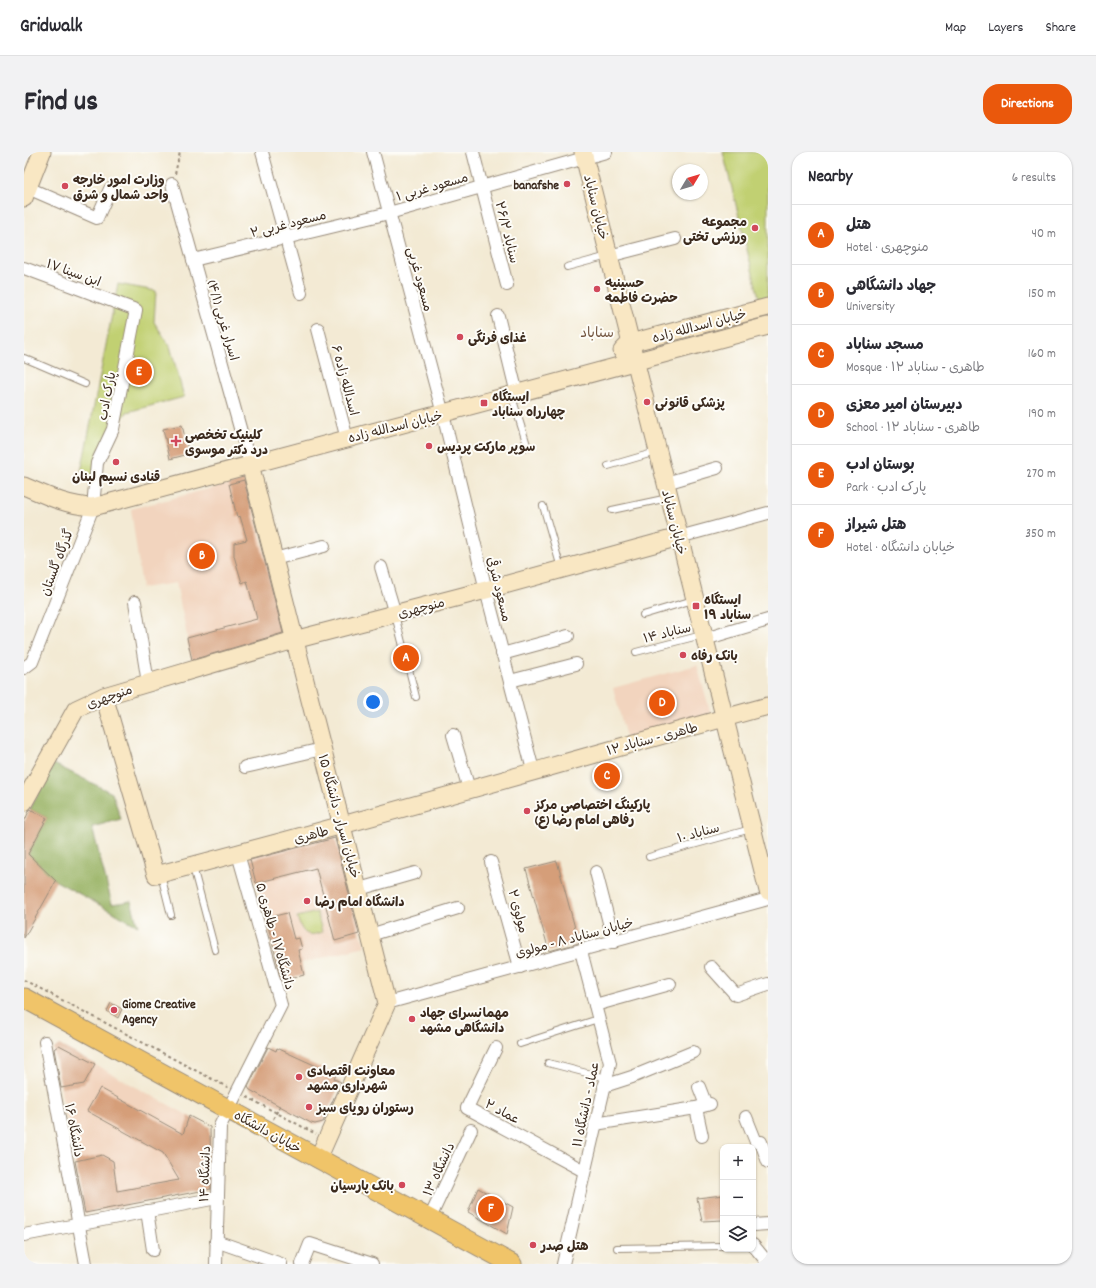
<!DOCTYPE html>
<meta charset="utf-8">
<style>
:root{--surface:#fff;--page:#f2f2f3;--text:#2b2b33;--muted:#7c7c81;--line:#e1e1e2;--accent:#ea580c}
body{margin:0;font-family:Dekko,"Playpen Sans Arabic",sans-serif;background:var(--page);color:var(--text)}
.controls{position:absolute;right:12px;bottom:12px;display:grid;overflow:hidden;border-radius:8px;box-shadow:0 1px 3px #0004}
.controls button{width:36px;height:36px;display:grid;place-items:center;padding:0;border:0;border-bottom:1px solid var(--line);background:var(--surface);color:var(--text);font:20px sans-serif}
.compass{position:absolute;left:648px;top:12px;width:36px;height:36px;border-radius:50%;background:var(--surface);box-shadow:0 1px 3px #0004;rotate:52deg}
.you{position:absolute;left:349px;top:550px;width:14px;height:14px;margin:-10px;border:3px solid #fff;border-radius:50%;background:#1a73e8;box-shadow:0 0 0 6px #1a73e833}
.badge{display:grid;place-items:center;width:26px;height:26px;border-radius:50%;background:var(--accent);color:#fff;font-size:13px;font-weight:700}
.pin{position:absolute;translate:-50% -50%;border:2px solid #fff;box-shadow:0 1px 4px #0006}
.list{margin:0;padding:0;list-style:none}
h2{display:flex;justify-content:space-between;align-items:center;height:52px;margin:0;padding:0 16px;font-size:17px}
h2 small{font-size:13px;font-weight:400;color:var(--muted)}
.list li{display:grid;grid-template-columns:26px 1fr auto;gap:12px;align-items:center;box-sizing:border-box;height:60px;padding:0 16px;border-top:1px solid var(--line)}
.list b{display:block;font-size:15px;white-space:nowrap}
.list p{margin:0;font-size:13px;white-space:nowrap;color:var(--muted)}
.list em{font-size:13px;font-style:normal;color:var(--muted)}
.icon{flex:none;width:22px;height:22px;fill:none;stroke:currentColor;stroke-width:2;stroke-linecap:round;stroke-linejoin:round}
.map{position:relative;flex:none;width:744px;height:1112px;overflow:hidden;border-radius:16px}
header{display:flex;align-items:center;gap:24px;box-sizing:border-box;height:56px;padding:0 20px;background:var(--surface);border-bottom:1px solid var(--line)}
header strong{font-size:19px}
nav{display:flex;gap:22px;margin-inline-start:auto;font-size:14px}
.intro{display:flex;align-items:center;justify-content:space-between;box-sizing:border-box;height:96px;padding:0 24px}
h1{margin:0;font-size:28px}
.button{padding:10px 18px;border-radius:16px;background:var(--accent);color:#fff;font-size:14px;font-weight:700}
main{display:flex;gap:24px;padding:0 24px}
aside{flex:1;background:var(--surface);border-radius:16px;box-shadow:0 1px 3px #0004}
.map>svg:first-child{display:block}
</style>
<header>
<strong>Gridwalk</strong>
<nav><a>Map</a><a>Layers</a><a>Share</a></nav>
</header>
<div class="intro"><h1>Find us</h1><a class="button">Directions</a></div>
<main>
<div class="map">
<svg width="744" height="1112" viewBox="0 0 744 1112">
<rect width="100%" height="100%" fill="#fdfcf7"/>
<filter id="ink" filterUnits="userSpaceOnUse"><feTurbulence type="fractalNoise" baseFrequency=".025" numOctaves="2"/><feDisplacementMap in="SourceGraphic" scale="8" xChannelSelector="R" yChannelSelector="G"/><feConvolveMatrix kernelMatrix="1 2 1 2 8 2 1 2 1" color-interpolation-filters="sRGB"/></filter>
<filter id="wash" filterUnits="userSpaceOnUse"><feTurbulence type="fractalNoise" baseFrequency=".012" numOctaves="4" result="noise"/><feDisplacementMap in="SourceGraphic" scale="16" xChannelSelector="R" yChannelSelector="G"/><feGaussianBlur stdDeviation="0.9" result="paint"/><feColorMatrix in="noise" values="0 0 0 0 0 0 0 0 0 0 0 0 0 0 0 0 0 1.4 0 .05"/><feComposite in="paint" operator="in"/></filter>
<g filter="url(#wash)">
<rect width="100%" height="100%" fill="#f3ead4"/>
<!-- built -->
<g fill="#f2d4be">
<path d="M223 327 262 485 169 512 152 431 118 436 107 357Z"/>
<path d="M673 513 688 566 603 589 589 536Z"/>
<path d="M311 682 341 795 277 811 280 823 258 829 225 704Z"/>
<path d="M35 893 165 964 185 999 187 1037 61 1061 29 898Z"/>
</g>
<!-- green -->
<g fill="#c1d072" stroke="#7e7d48">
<path d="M699 0H744V152L737 154Z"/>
<path d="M94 132 132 139 130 170 146 194 160 245 103 260 74 300 76 322 56 325Z"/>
<path d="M293 760 298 780C282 786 278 781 273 765Z"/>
</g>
<!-- forest -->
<path fill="#98b264" stroke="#6a6e41" d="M30 612 88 641 97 667 68 675 88 752 107 749 114 774 32 729 4 702 23 666 6 657Z"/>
<g id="blocks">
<!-- building -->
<g fill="#d59e79">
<path d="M158 273 165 302 146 307 139 277Z"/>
<path d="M220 328 259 481 168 508 163 486 233 467 223 429 218 431 210 404V391L223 388 216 364 213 365 205 332Z"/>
<path d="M6 657 23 666 4 702 32 729 0 786V670Z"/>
<path d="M311 686 335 782 311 789 292 716 232 731 226 708Z"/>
<path d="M533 709 555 791 525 799 502 717Z"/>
<path d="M263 761 270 787 275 786 278 797 274 798 280 823 258 829 242 766Z"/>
<path d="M87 851 98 857 94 866 83 859Z"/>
<path d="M35 893 71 912 60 932 37 936 30 897Z"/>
<path d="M244 895 252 899 253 896 312 923 310 927 317 930 299 970 291 972 287 971 226 938 224 935Z"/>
<path d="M76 936 159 982 165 964 186 975 187 1037 61 1061 51 1009 78 1003 89 1009 93 1039 155 1028 139 1001 63 959Z"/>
<path d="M454 1036 489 1055 483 1082 444 1060Z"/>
<path d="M699 1043V1068L678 1069 673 1046Z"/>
</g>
</g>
</g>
<g filter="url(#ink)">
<use href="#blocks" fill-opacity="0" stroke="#978a79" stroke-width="1"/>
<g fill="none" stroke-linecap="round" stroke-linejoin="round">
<defs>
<g id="lane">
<path d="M543 115 584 104"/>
<path d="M0 206 61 232"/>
<path d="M488 245 504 296"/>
<path d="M584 314 632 300"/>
<path d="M519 354 537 416"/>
<path d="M588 358 644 346"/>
<path d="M371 463 392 545"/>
<path d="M619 463 669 448"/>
<path d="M612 500 678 483"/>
<path d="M625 705 727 677"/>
<path d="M169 715 191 798"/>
<path d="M137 723 147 763"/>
<path d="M496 892 574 867"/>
<path d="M524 911 582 926"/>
<path d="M593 1096 699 1094"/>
</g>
<g id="street">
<path d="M238 0 277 141"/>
<path d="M349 0 419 262 462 438 509 618"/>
<path d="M449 0 483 133"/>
<path d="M148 32 226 312"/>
<path d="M4 36 73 66 86 37"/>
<path d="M585 104 651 87"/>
<path d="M169 108 365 61 582 0"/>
<path d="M0 116 112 158 89 277 73 311 69 355 8 510 0 516"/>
<path d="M474 164 493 242"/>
<path d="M294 177 323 287"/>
<path d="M642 331 693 316"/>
<path d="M655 385 744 361"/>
<path d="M250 407 300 394"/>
<path d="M357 415 371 462"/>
<path d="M111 450 124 531"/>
<path d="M681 487 744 468"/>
<path d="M478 502 544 484"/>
<path d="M486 529 552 512"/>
<path d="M429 583 445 637"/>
<path d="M221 615 298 597"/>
<path d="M467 710 496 815"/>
<path d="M572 720 590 790"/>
<path d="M335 737 391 721"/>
<path d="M346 783 434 756"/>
<path d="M687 815 712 843 744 832"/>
<path d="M363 851 744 747"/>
<path d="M571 853 646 832"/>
<path d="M21 890 62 1112"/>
<path d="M472 896 443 956 560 1019"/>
<path d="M580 934 608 925 669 900"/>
<path d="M675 935 682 953"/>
<path d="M672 956 678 984"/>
<path d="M722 965 732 990H737L744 1010"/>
<path d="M571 972 672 956 686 952"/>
<path d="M123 1059 129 1098"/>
<path d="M405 1068 447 978"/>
<path d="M729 1073 744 1072"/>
<path d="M0 1083 193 1046"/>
<path d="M192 1089 257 1112"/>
<path d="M729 1093 744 1111"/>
<path d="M192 1112 196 974 257 853 214 702"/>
<path d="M278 1112 286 1092 348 1112"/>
<path d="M539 1112 586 911 557 799"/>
</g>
<g id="secondary">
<path d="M559 0 744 739"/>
<path d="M0 46 18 0"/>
<path d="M598 199 606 191 744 155"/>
<path d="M226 312 363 851 294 1007"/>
<path d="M0 334C23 344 44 354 69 355L744 174"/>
<path d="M80 544 132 723C337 670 540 610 744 554"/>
<path d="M0 650 52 557 80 544 270 488 462 438 655 385"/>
</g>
<path id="primary" d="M0 846 488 1112"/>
</defs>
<!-- lane casing -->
<use href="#lane" stroke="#978a79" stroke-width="8"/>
<!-- street casing -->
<use href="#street" stroke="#978a79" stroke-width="14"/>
<!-- secondary casing -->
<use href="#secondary" stroke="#978a79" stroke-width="19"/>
<!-- primary casing -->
<use href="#primary" stroke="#978a79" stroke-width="21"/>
<!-- path -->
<g stroke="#978a79" stroke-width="2" stroke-dasharray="3 3" stroke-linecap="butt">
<path d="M151 22 156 0"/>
<path d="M0 828 205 936"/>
<path d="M223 945 292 982"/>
<path d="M249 967 256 954"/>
</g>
<!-- lane -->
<use href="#lane" stroke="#fff" stroke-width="6"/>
<!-- street -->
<use href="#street" stroke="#fff" stroke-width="12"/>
<!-- secondary -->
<use href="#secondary" stroke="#f9e7c3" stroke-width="17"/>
<!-- primary -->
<use href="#primary" stroke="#f0c469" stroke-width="19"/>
</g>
</g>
<!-- markers -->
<g fill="#d1495b" stroke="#fdfcf7" stroke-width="1.5">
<circle cx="543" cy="32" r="4"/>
<circle cx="41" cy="34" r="4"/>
<circle cx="731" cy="76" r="4"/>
<circle cx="573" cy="137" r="4"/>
<circle cx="436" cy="185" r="4"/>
<circle cx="623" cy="250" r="4"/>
<rect x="456" y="247" width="8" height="8" rx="2"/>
<path d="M150 283h4v4h4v4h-4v4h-4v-4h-4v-4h4z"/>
<circle cx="405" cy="294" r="4"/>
<circle cx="92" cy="310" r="4"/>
<rect x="668" y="450" width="8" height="8" rx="2"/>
<circle cx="659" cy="503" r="4"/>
<circle cx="503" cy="659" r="4"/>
<circle cx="283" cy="749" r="4"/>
<circle cx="90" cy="858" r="4"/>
<circle cx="388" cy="867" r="4"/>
<circle cx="275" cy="925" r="4"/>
<circle cx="285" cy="955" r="4"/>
<circle cx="378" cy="1033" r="4"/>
<circle cx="509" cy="1093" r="4"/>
</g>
<g text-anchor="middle" stroke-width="4" stroke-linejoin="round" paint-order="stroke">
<!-- poi labels -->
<g font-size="13" font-weight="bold" fill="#3b2a1e" stroke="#fdfcf7" text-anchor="start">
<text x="49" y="32">وزارت امور خارجه<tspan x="49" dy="15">واحد شمال و شرق</tspan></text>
<text x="535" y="37" text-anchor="end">banafshe</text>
<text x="723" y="74" text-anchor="end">مجموعه<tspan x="723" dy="15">ورزشی تختی</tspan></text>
<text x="581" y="135">حسینیه<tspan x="581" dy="15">حضرت فاطمه</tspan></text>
<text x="444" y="190">غذای فرنگی</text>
<text x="468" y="249">ایستگاه<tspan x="468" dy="15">چهارراه سناباد</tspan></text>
<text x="631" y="255">پزشکی قانونی</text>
<text x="161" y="287">کلینیک تخخصی<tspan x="161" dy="15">درد دکتر موسوی</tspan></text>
<text x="413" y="299">سوپر مارکت پردیس</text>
<text x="92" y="329" text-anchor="middle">قنادی نسیم لبنان</text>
<text x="680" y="452">ایستگاه<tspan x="680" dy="15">سناباد ۱۹</tspan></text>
<text x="667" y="508">بانک رفاه</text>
<text x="511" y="657">پارکینگ اختصاصی مرکز<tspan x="511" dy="15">رفاهی امام رضا (ع)</tspan></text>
<text x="291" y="754">دانشگاه امام رضا</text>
<text x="98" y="856">Giome Creative<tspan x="98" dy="15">Agency</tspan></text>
<text x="396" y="865">مهمانسرای جهاد<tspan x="396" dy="15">دانشگاهی مشهد</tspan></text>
<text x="283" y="923">معاونت اقتصادی<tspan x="283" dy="15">شهرداری مشهد</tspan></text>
<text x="293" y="960">رستوران رویای سبز</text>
<text x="370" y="1038" text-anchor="end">بانک پارسیان</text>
<text x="517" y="1098">هتل صدر</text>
</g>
<!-- street labels -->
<g font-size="13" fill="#3b2a1e" stroke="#fdfcf7">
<text transform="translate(408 34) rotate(-16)" y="5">مسعود غربی ۱</text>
<text transform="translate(573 55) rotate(76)" y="5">خیابان سناباد</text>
<text transform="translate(264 71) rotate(-14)" y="5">مسعود غربی ۲</text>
<text transform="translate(484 80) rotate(76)" y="5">سناباد ۲۶/۲</text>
<text transform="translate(50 120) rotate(20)" y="5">ابن سینا ۱۷</text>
<text transform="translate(397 127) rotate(75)" y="5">مسعود غربی</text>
<text transform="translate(200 168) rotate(74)" y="5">اسرار غربی (۴/۱)</text>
<text transform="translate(675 173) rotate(-15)" y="5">خیابان اسدالله زاده</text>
<text transform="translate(322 228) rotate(75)" y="5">اسدالله زاده ۶</text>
<text transform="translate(82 244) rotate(-79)" y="5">پارک ادب</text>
<text transform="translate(371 274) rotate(-14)" y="5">خیابان اسدالله زاده</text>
<text transform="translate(651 370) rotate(76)" y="5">خیابان سناباد</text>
<text transform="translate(32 410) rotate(-69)" y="5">گذرگاه گلستان</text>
<text transform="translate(476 437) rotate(76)" y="5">مسعود شرقی</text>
<text transform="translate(397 455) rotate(-15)" y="5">منوچهری</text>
<text transform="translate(643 480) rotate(-14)" y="5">سناباد ۱۴</text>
<text transform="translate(85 544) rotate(-20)" y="5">منوچهری</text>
<text transform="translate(628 586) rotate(-15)" y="5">طاهری - سناباد ۱۲</text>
<text transform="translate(316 664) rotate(75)" y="5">خیابان اسرار - دانشگاه ۱۵</text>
<text transform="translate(674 680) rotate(-15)" y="5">سناباد ۱۰</text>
<text transform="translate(287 682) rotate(-15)" y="5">طاهری</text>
<text transform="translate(495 759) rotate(75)" y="5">مولوی ۲</text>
<text transform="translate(252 784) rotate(74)" y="5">دانشگاه۱۷ - طاهری ۵</text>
<text transform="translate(550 785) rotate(-15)" y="5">خیابان سناباد ۸ - مولوی</text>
<text transform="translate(561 952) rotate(-78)" y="5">عماد - دانشگاه ۱۱</text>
<text transform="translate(479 959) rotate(28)" y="5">عماد ۲</text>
<text transform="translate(51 978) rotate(79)" y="5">دانشگاه ۱۶</text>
<text transform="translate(244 979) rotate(29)" y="5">خیابان دانشگاه</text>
<text transform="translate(414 1017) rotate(-65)" y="5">دانشگاه ۱۳</text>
<text transform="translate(180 1022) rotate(-88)" y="5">دانشگاه ۱۴</text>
</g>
<!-- neighbourhood labels -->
<g font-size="14" fill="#71533e" stroke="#fdfcf7">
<text x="573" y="185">سناباد</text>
</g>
</g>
</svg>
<div class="controls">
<button>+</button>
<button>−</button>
<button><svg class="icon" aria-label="layers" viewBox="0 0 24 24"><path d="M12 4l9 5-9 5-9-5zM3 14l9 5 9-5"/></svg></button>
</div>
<svg class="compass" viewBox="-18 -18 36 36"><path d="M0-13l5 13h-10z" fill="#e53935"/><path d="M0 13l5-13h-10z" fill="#7c7c81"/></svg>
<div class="you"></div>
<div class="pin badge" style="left:382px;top:506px">A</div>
<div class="pin badge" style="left:178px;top:404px">B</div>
<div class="pin badge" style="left:583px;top:624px">C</div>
<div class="pin badge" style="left:638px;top:551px">D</div>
<div class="pin badge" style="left:115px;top:220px">E</div>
<div class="pin badge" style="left:467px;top:1057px">F</div>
</div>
<aside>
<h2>Nearby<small>6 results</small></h2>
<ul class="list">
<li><span class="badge">A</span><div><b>هتل</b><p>Hotel · منوچهری</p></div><em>40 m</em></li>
<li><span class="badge">B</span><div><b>جهاد دانشگاهی</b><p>University</p></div><em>150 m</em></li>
<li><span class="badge">C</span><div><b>مسجد سناباد</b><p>Mosque · طاهری - سناباد ۱۲</p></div><em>160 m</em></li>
<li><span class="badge">D</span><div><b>دبیرستان امیر معزی</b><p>School · طاهری - سناباد ۱۲</p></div><em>190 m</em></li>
<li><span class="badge">E</span><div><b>بوستان ادب</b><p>Park · پارک ادب</p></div><em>270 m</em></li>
<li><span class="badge">F</span><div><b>هتل شیراز</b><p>Hotel · خیابان دانشگاه</p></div><em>350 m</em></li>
</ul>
</aside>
</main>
